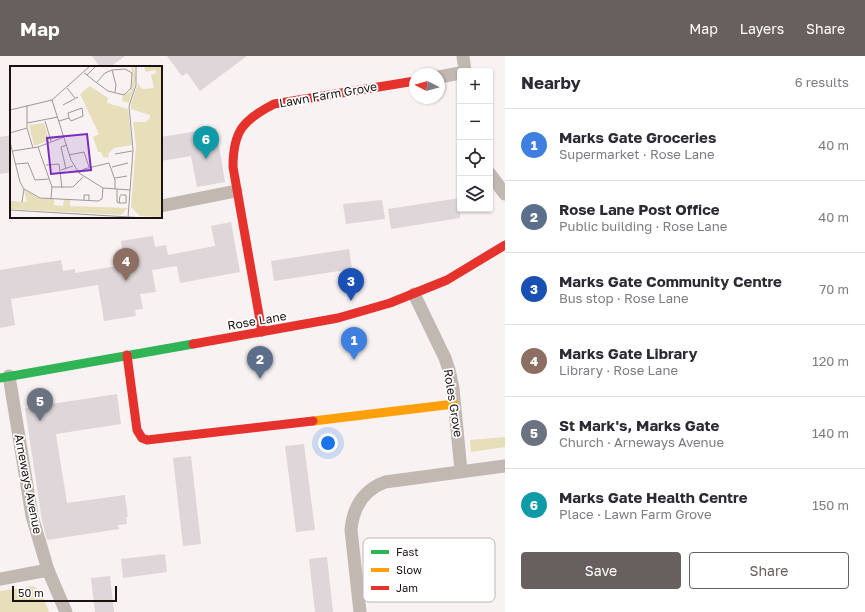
<!DOCTYPE html>
<meta charset="utf-8">
<style>
:root{--surface:#fff;--page:#f2f2f3;--text:#2b2b33;--muted:#7c7c81;--line:#e1e1e2;--accent:#68605f}
body{margin:0;font-family:"Golos Text",sans-serif;background:var(--page);color:var(--text)}
.controls{position:absolute;right:12px;top:12px;display:grid;overflow:hidden;border-radius:4px;box-shadow:0 1px 3px #0004}
.controls button{width:36px;height:36px;display:grid;place-items:center;padding:0;border:0;border-bottom:1px solid var(--line);background:var(--surface);color:var(--text);font:20px sans-serif}
.compass{position:absolute;left:409px;top:12px;width:36px;height:36px;border-radius:50%;background:var(--surface);box-shadow:0 1px 3px #0004;rotate:276deg}
.scale{position:absolute;left:12px;bottom:10px;width:105px;box-sizing:border-box;padding-left:4px;border:2px solid #1b1110;border-top:0;font-size:11px;line-height:14px;white-space:nowrap;color:#1b1110;-webkit-text-stroke:3px #fff;paint-order:stroke}
.you{position:absolute;left:328px;top:387px;width:14px;height:14px;margin:-10px;border:3px solid #fff;border-radius:50%;background:#1a73e8;box-shadow:0 0 0 6px #1a73e833}
.badge{display:grid;place-items:center;width:26px;height:26px;border-radius:50%;background:var(--accent);color:#fff;font-size:13px;font-weight:700}
.pin{position:absolute;translate:-50% -33px;filter:drop-shadow(0 1px 2px #0008)}
.pin::after{content:'';position:absolute;top:21px;width:14px;height:12px;background:inherit;clip-path:polygon(0 0,100% 0,50% 100%)}
.list{margin:0;padding:0;list-style:none}
h2{display:flex;justify-content:space-between;align-items:center;height:52px;margin:0;padding:0 16px;font-size:17px}
h2 small{font-size:13px;font-weight:400;color:var(--muted)}
.list li{display:grid;grid-template-columns:26px 1fr auto;gap:12px;align-items:center;box-sizing:border-box;height:72px;padding:0 16px;border-top:1px solid var(--line)}
.list b{display:block;font-size:15px;white-space:nowrap}
.list p{margin:0;font-size:13px;white-space:nowrap;color:var(--muted)}
.list em{font-size:13px;font-style:normal;color:var(--muted)}
.actions{display:flex;gap:8px;padding:12px 16px}
.actions a{flex:1;padding:9px 0;border:1px solid var(--accent);border-radius:4px;text-align:center;font-size:14px;color:var(--accent)}
.actions .main{background:var(--accent);color:#fff}
.icon{flex:none;width:22px;height:22px;fill:none;stroke:currentColor;stroke-width:2;stroke-linecap:round;stroke-linejoin:round}
.map{position:relative;flex:none;width:505px;height:556px;overflow:hidden}
header{display:flex;align-items:center;gap:24px;box-sizing:border-box;height:56px;padding:0 20px;background:var(--accent);color:#fff}
header strong{font-size:19px}
nav{display:flex;gap:22px;margin-inline-start:auto;font-size:14px}
main{display:flex}
aside{flex:1;background:var(--surface)}
.map>svg:first-child{display:block}
</style>
<header>
<strong>Map</strong>
<nav><a>Map</a><a>Layers</a><a>Share</a></nav>
</header>
<main>
<div class="map">
<svg width="505" height="556" viewBox="0 0 505 556">
<rect width="100%" height="100%" fill="#f8f2f2"/>
<!-- green -->
<g fill="#e7deba">
<path d="M505 381V391L471 396 470 384Z"/>
<path d="M33 530 41 535 49 556H0V535Z"/>
</g>
<!-- building -->
<g fill="#ded6d8">
<path d="M92 0H125L110 11H100Z"/>
<path d="M167 0H247L200 35 187 17 182 20Z"/>
<path d="M216 72 225 126 197 131 191 100 161 105V81Z"/>
<path d="M11 79V116L0 118V81Z"/>
<path d="M460 142V162L391 173 388 153Z"/>
<path d="M382 144 385 163 346 168 343 148Z"/>
<path d="M231 166 240 216 180 227 177 210 152 214 156 236 140 238 143 253 135 254 136 260 104 265 98 229 11 243 15 269 0 272V214L61 204 63 215 75 213V217L117 210V209L125 208 121 185 153 180 155 191 166 189 168 199 215 190 211 170Z"/>
<path d="M349 193 352 213 274 225 271 205Z"/>
<path d="M117 338 121 368 56 378 67 447 125 439 128 461H126L127 468 118 469 119 473 47 484 42 465 25 352Z"/>
<path d="M304 388 315 474 296 476 285 390Z"/>
<path d="M191 400 201 488 183 490 173 402Z"/>
<path d="M165 498 167 516 123 522 121 503Z"/>
<path d="M327 501 333 556H315L309 503Z"/>
<path d="M110 520 114 556H95L91 522Z"/>
</g>
<g fill="none" stroke-linecap="round" stroke-linejoin="round">
<!-- street -->
<g stroke="#c0b8b1" stroke-width="13">
<path d="M463 0 465 15"/>
<path d="M439 21 460 17"/>
<path d="M490 118 505 138"/>
<path d="M161 150 236 135"/>
<path d="M414 238 445 302 449 314 453 332 461 415"/>
<path d="M9 320 32 460 48 514 66 556"/>
<path d="M0 523 48 514"/>
<path d="M360 556 351 474C353 451 364 434 385 426L505 410"/>
</g>
<!-- fast -->
<path stroke="#30b455" stroke-width="9" d="M0 322 193 288"/>
<!-- slow -->
<path stroke="#ff9f0a" stroke-width="9" d="M313 365 454 348"/>
<!-- jam -->
<g stroke="#e5322d" stroke-width="9">
<path d="M262 276 233 111C233 75 243 64 274 48L415 25"/>
<path d="M193 288 338 262 390 247 447 224 505 189"/>
<path d="M127 299 137 374 142 382 147 384 313 365"/>
</g>
</g>
<g text-anchor="middle" stroke-width="3.5" stroke-linejoin="round" paint-order="stroke">
<!-- street labels -->
<g font-size="12" fill="#1b1110" stroke="#fff">
<text transform="translate(328 39) rotate(-10)" y="4">Lawn Farm Grove</text>
<text transform="translate(257 265) rotate(-10)" y="4">Rose Lane</text>
<text transform="translate(453 347) rotate(81)" y="4">Roles Grove</text>
<text transform="translate(28 428) rotate(79)" y="4">Arneways Avenue</text>
</g>
</g>
<!-- overview -->
<g transform="translate(10 10)">
<rect width="152" height="152" fill="#f8f2f2"/>
<path d="M138 0H152V151L130 150 121 141 126 79 123 56H136L140 52V49L121 43V38L128 17 132 23 144 22 141 9 146 7 145 4 136 6 134 2ZM124 1 126 14 119 37 112 35 113 29 120 26 123 12 121 2ZM80 20 98 32 97 37 118 43 122 79 104 82 98 88 99 91 94 92 91 86H88L83 71 89 68 70 28ZM34 57 39 74 24 80 19 59ZM14 124 31 133H44V139L53 140 54 134H60V140L118 142 111 149 0 143V135L17 136Z" fill="#e7deba"/>
<path fill="none" stroke="#a09898" stroke-width="1" d="M102 4 106 19 105 26M74 7 77 9 83 14 98 25 114 29 121 22 122 7 115 3 102 4 95 7 86 17M77 9 86 0M57 22 65 32M42 34 61 94 69 107 93 122 120 124M17 39V62L23 82M53 39 68 31M0 44 42 34 80 0M35 55 41 75M49 55 59 52 58 47 72 42 73 50 61 55 59 52M17 57 48 51M0 67 17 62M0 76 10 116 14 123 30 132 88 135 92 133 93 122M28 81 42 121 41 132M3 85 28 81 54 71M105 88 122 85M59 89 74 86 79 101M6 98 18 97 25 114 39 113M36 99 49 98 52 122M102 101 118 97M56 103 51 81 57 79M51 104 63 100M69 107 74 103 99 97 105 114V123M105 112 117 110M42 121H63L73 111M107 123V136L109 137 110 130M74 134V129H79V134M12 136 14 123M109 137H116V129H110M0 144 136 152M118 152 123 84 119 40 126 19V0"/>
<path fill="#7b2cbf" fill-opacity="0.15" stroke="#7b2cbf" stroke-width="2" d="M77 68 81 104 41 108 37 72Z"/>
<rect width="152" height="152" fill="none" stroke="#1b1110" stroke-width="2"/>
</g>
<!-- legend -->
<rect x="363" y="482" width="132" height="64" rx="6" fill="#fff" stroke="#bbb8b7" stroke-width="1"/>
<rect x="371" y="494" width="18" height="4" fill="#30b455"/>
<rect x="371" y="512" width="18" height="4" fill="#ff9f0a"/>
<rect x="371" y="530" width="18" height="4" fill="#e5322d"/>
<g font-size="11" fill="#1b1110">
<text x="396" y="500">Fast</text>
<text x="396" y="518">Slow</text>
<text x="396" y="536">Jam</text>
</g>
</svg>
<div class="controls">
<button>+</button>
<button>−</button>
<button><svg class="icon" aria-label="locate" viewBox="0 0 24 24"><circle cx="12" cy="12" r="6"/><path d="M12 2v4M12 18v4M2 12h4M18 12h4"/></svg></button>
<button><svg class="icon" aria-label="layers" viewBox="0 0 24 24"><path d="M12 4l9 5-9 5-9-5zM3 14l9 5 9-5"/></svg></button>
</div>
<svg class="compass" viewBox="-18 -18 36 36"><path d="M0-13l5 13h-10z" fill="#e53935"/><path d="M0 13l5-13h-10z" fill="#7c7c81"/></svg>
<div class="scale">50 m</div>
<div class="you"></div>
<div class="pin badge" style="left:354px;top:304px;background:#3f7fe0">1</div>
<div class="pin badge" style="left:260px;top:323px;background:#5c6f8a">2</div>
<div class="pin badge" style="left:351px;top:245px;background:#1a4fb4">3</div>
<div class="pin badge" style="left:126px;top:225px;background:#8d6e63">4</div>
<div class="pin badge" style="left:40px;top:365px;background:#6b7280">5</div>
<div class="pin badge" style="left:206px;top:103px;background:#0f9aa8">6</div>
</div>
<aside>
<h2>Nearby<small>6 results</small></h2>
<ul class="list">
<li><span class="badge" style="background:#3f7fe0">1</span><div><b>Marks Gate Groceries</b><p>Supermarket · Rose Lane</p></div><em>40 m</em></li>
<li><span class="badge" style="background:#5c6f8a">2</span><div><b>Rose Lane Post Office</b><p>Public building · Rose Lane</p></div><em>40 m</em></li>
<li><span class="badge" style="background:#1a4fb4">3</span><div><b>Marks Gate Community Centre</b><p>Bus stop · Rose Lane</p></div><em>70 m</em></li>
<li><span class="badge" style="background:#8d6e63">4</span><div><b>Marks Gate Library</b><p>Library · Rose Lane</p></div><em>120 m</em></li>
<li><span class="badge" style="background:#6b7280">5</span><div><b>St Mark's, Marks Gate</b><p>Church · Arneways Avenue</p></div><em>140 m</em></li>
<li><span class="badge" style="background:#0f9aa8">6</span><div><b>Marks Gate Health Centre</b><p>Place · Lawn Farm Grove</p></div><em>150 m</em></li>
</ul>
<div class="actions"><a class="main">Save</a><a>Share</a></div>
</aside>
</main>
